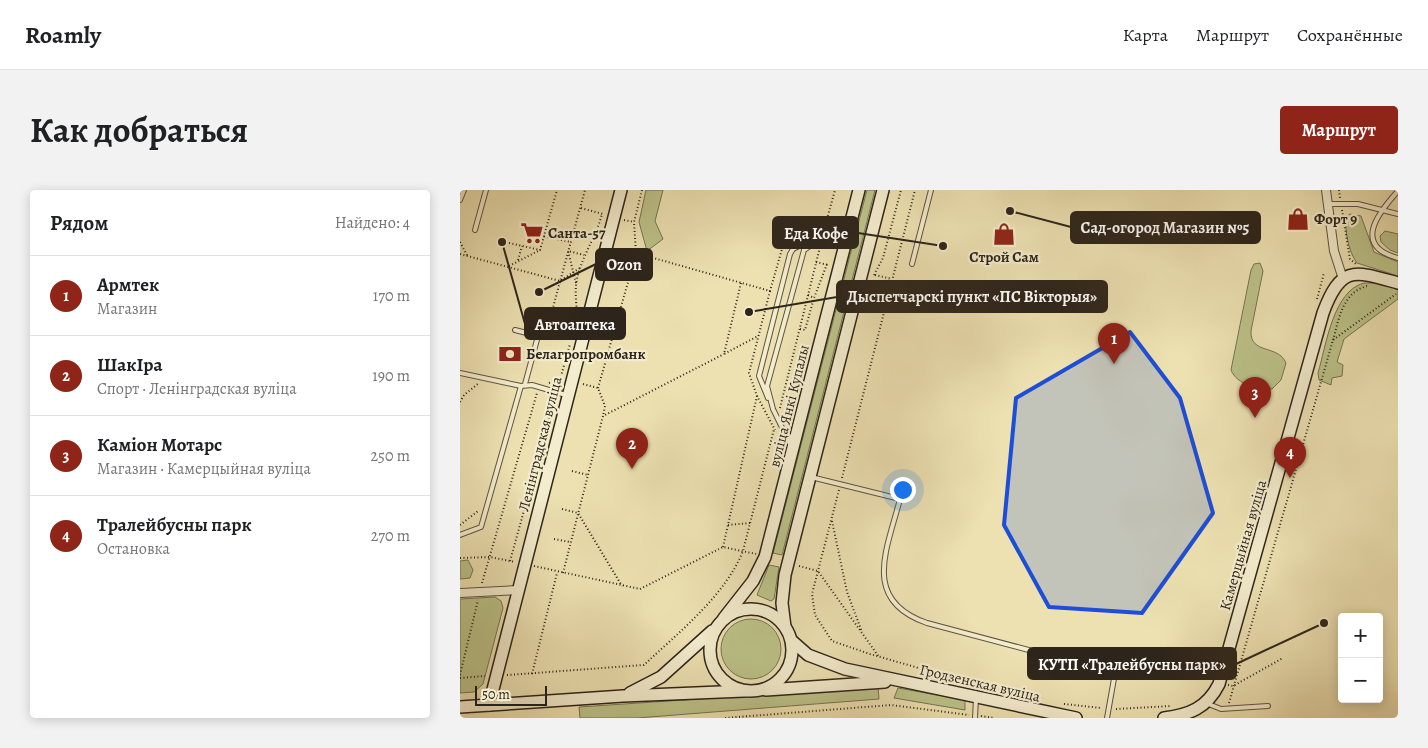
<!DOCTYPE html>
<html lang="ru">
<meta charset="utf-8">
<style>
:root{--surface:#fff;--page:#f2f2f2;--text:#202124;--muted:#757577;--line:#e0e0e0;--accent:#8f2418}
body{margin:0;font-family:Alegreya,serif;background:var(--page);color:var(--text)}
.controls{position:absolute;right:15px;bottom:15px;display:grid;overflow:hidden;border-radius:5px;box-shadow:0 2px 12px #0003}
.controls button{width:45px;height:45px;display:grid;place-items:center;padding:0;border:0;border-bottom:1px solid var(--line);background:var(--surface);color:var(--text);font:25px sans-serif}
.scale{position:absolute;left:15px;bottom:12px;width:72px;box-sizing:border-box;padding-left:5px;border:2px solid #2d251b;border-top:0;font-size:14px;line-height:18px;white-space:nowrap;color:#2d251b;-webkit-text-stroke:4px #f3eccd;paint-order:stroke}
.you{position:absolute;left:442px;top:299px;width:18px;height:18px;margin:-12px;border:4px solid #fff;border-radius:50%;background:#1a73e8;box-shadow:0 0 0 8px #1a73e833}
.badge{display:grid;place-items:center;width:32px;height:32px;border-radius:50%;background:var(--accent);color:#fff;font-size:16px;font-weight:700}
.pin{position:absolute;translate:-50% -41px;filter:drop-shadow(0 1px 2px #0008)}
.pin::after{content:'';position:absolute;top:26px;width:18px;height:15px;background:inherit;clip-path:polygon(0 0,100% 0,50% 100%)}
.list{margin:0;padding:0;list-style:none}
h2{display:flex;justify-content:space-between;align-items:center;height:65px;margin:0;padding:0 20px;font-size:21px}
h2 small{font-size:16px;font-weight:400;color:var(--muted)}
.list li{display:grid;grid-template-columns:32px 1fr auto;gap:15px;align-items:center;box-sizing:border-box;height:80px;padding:0 20px;border-top:1px solid var(--line)}
.list b{display:block;font-size:19px;white-space:nowrap}
.list p{margin:0;font-size:16px;white-space:nowrap;color:var(--muted)}
.list em{font-size:16px;font-style:normal;color:var(--muted)}
.map{position:relative;flex:none;width:938px;height:528px;overflow:hidden;border-radius:5px}
header{display:flex;align-items:center;gap:30px;box-sizing:border-box;height:70px;padding:0 25px;background:var(--surface);border-bottom:1px solid var(--line)}
header strong{font-size:24px}
nav{display:flex;gap:28px;margin-inline-start:auto;font-size:18px}
.intro{display:flex;align-items:center;justify-content:space-between;box-sizing:border-box;height:120px;padding:0 30px}
h1{margin:0;font-size:35px}
.button{padding:12px 22px;border-radius:5px;background:var(--accent);color:#fff;font-size:18px;font-weight:700}
main{display:flex;gap:30px;padding:0 30px}
aside{flex:1;background:var(--surface);border-radius:5px;box-shadow:0 2px 12px #0003}
.map>svg:first-child{display:block}
</style>
<header>
<strong>Roamly</strong>
<nav><a>Карта</a><a>Маршрут</a><a>Сохранённые</a></nav>
</header>
<div class="intro"><h1>Как добраться</h1><a class="button">Маршрут</a></div>
<main>
<aside>
<h2>Рядом<small>Найдено: 4</small></h2>
<ul class="list">
<li><span class="badge">1</span><div><b>Армтек</b><p>Магазин</p></div><em>170 m</em></li>
<li><span class="badge">2</span><div><b>ШакІра</b><p>Спорт · Ленінградская вуліца</p></div><em>190 m</em></li>
<li><span class="badge">3</span><div><b>Каміон Мотарс</b><p>Магазин · Камерцыйная вуліца</p></div><em>250 m</em></li>
<li><span class="badge">4</span><div><b>Тралейбусны парк</b><p>Остановка</p></div><em>270 m</em></li>
</ul>
</aside>
<div class="map">
<svg width="938" height="528" viewBox="0 0 938 528">
<rect width="100%" height="100%" fill="#ede1b2"/>
<filter id="stains"><feTurbulence type="fractalNoise" baseFrequency=".004" numOctaves="4"/><feColorMatrix values="0 0 0 0 .2 0 0 0 0 .09 0 0 0 0 .02 0 0 0 .5 -.17"/></filter>
<radialGradient id="worn" r=".72"><stop offset=".6" stop-color="#630" stop-opacity="0"/><stop offset="1" stop-color="#630" stop-opacity=".3"/></radialGradient>
<!-- green -->
<g fill="#bcc289" stroke="#747452">
<path d="M186 0H203L195 31 203 49 187 61 179 32Z"/>
<path d="M407 0H415L322 365 313 363Z"/>
<path d="M890 24 901 26 914 62 938 72V86L897 73C888 61 885 41 886 27Z"/>
<path d="M925 41 938 44V63L930 60 921 52 920 46Z"/>
<path d="M800 73 803 81 791 141C790 165 818 154 826 173L821 190 812 199C798 199 777 195 771 180L791 80 794 74Z"/>
<path d="M904 93H916L938 99V109L884 149 877 172 883 175 882 186 872 188 871 195 859 190 858 183C866 156 873 101 904 93Z"/>
<path d="M8 370 13 380 10 388 0 389V371Z"/>
<path d="M309 375 319 377 314 409 311 411 297 405Z"/>
<path d="M35 407 41 411 43 418 23 494 14 502 0 503V409Z"/>
<circle cx="291" cy="459" r="30"/>
<path d="M418 497 419 509 177 528H120L119 517Z"/>
<path d="M438 498 505 510V520L434 508Z"/>
</g>
<g fill="none" stroke-linecap="round" stroke-linejoin="round">
<defs>
<g id="lane">
<path d="M938 1C918 23 892 56 938 68"/>
<path d="M0 10 4 0"/>
<path d="M868 14H898L938 24"/>
<path d="M15 40 26 0"/>
<path d="M371 41 382 36H388"/>
<path d="M452 74 471 0"/>
<path d="M55 140 78 146 65 194"/>
<path d="M0 183 61 196 72 195 106 205"/>
<path d="M308 208 299 186 330 64 333 59 364 43"/>
<path d="M330 254 313 219 307 196 344 60 372 41"/>
<path d="M351 287 440 309C427 360 401 410 467 433L655 483 647 528"/>
<path d="M0 345 21 337 61 196"/>
<path d="M746 513 761 519 808 516"/>
<path d="M515 528 516 508"/>
</g>
<g id="street">
<path d="M866 0 874 61 883 89"/>
<path d="M0 403 59 400"/>
</g>
<g id="secondary">
<circle cx="291" cy="460" r="41"/>
<path d="M264 428 293 391 305 367 399 0"/>
<path d="M325 437 322 413 325 385 423 0"/>
<path d="M331 450 348 465 385 479 616 528"/>
<path d="M306 500 425 492"/>
<path d="M170 503 201 487 252 441"/>
<path d="M29 515 161 0"/>
<path d="M0 517 163 506 284 501"/>
<path d="M704 528C729 525 747 518 759 494L863 123C881 74 895 81 938 93"/>
</g>
</defs>
<!-- lane casing -->
<use href="#lane" stroke="#5d5441" stroke-width="6"/>
<!-- street casing -->
<use href="#street" stroke="#5d5441" stroke-width="10"/>
<!-- secondary casing -->
<use href="#secondary" stroke="#2d251b" stroke-width="14"/>
<!-- path -->
<g stroke="#2d251b" stroke-width="2" stroke-dasharray="1 2.5" stroke-linecap="butt">
<path d="M182 0 174 32 176 63 310 101 322 59 327 56"/>
<path d="M879 0 880 8"/>
<path d="M121 18 143 24"/>
<path d="M882 20 889 63 890 69 896 74"/>
<path d="M164 30 174 32"/>
<path d="M365 36 375 0"/>
<path d="M357 38 366 33"/>
<path d="M77 45 111 52"/>
<path d="M0 52 8 67"/>
<path d="M49 53 80 60 97 0"/>
<path d="M0 64 100 91 120 78"/>
<path d="M58 70 62 56"/>
<path d="M356 72 368 75"/>
<path d="M49 76 80 60"/>
<path d="M414 85 423 68 441 0"/>
<path d="M415 85 432 89"/>
<path d="M116 93 108 61 124 65"/>
<path d="M281 93 264 164 298 146"/>
<path d="M310 101 289 183 297 206 315 240"/>
<path d="M348 105 354 108 367 74"/>
<path d="M857 109 864 83"/>
<path d="M117 127C117 117 115 106 116 95 119 70 136 48 142 24"/>
<path d="M340 139 345 140 354 108"/>
<path d="M85 147 125 0"/>
<path d="M873 150C879 129 882 103 907 96"/>
<path d="M89 193 101 188"/>
<path d="M123 194 138 198 145 216 143 226"/>
<path d="M98 197 110 154"/>
<path d="M138 198 176 64"/>
<path d="M0 212 4 205 19 193"/>
<path d="M320 218 360 57"/>
<path d="M112 281 128 285"/>
<path d="M382 288 455 0"/>
<path d="M379 300 352 404 355 425 372 451 410 464 528 498"/>
<path d="M102 319 118 323 162 396"/>
<path d="M372 331 387 402 402 442"/>
<path d="M0 335 18 321"/>
<path d="M268 335 290 333"/>
<path d="M94 349 110 352"/>
<path d="M263 357 297 206"/>
<path d="M0 368 30 367 55 372"/>
<path d="M50 371 95 209"/>
<path d="M74 376 180 399 263 357 296 364"/>
<path d="M339 376 358 381 419 467"/>
<path d="M103 383 143 226 264 164"/>
<path d="M22 393 77 203"/>
<path d="M72 484 97 383"/>
<path d="M0 485 18 410"/>
<path d="M47 485 184 475C219 442 265 406 283 361L314 239"/>
<path d="M0 488 25 486"/>
<path d="M768 495 773 496 823 468"/>
<path d="M769 513 873 150 936 104"/>
<path d="M604 514 641 518"/>
<path d="M656 519 711 516"/>
<path d="M521 526 534 528"/>
<path d="M265 528 431 515 509 525"/>
</g>
<!-- lane -->
<use href="#lane" stroke="#f3eccd" stroke-width="4"/>
<!-- street -->
<use href="#street" stroke="#f3eccd" stroke-width="8"/>
<!-- secondary -->
<use href="#secondary" stroke="#f3eccd" stroke-width="11"/>
</g>
<!-- marked area -->
<path fill="#1d4ed8" fill-opacity="0.2" stroke="#1d4ed8" stroke-width="4" stroke-linejoin="round" d="M670 142 720 208 753 323 682 423 589 417 544 335 556 208Z"/>
<!-- icons -->
<defs>
<symbol id="shop-bare" viewBox="-9 -9 18 18"><path d="M-5-2.5h2.3a2.7 3.5 0 0 1 5.4 0H5L5.5 6h-11ZM-1.5-2.5h3a1.5 2.3 0 0 0-3 0Z" fill="#8f2418" stroke="#f3eccd" stroke-width="2.5" paint-order="stroke"/></symbol>
<symbol id="supermarket-bare" viewBox="-9 -9 18 18"><path d="M-6-5.5h2.5l.6 2H6L4.5 2H-2.5L-4.4-4H-6ZM-1.5 3.2a1.3 1.3 0 1 0 .1 0ZM3 3.2a1.3 1.3 0 1 0 .1 0Z" fill="#8f2418" stroke="#f3eccd" stroke-width="2.5" paint-order="stroke"/></symbol>
<symbol id="bank-bare" viewBox="-9 -9 18 18"><path d="M-6-4H6V4H-6ZM0-2.3a2.3 2.3 0 1 0 0 4.6a2.3 2.3 0 1 0 0-4.6Z" fill="#8f2418" stroke="#f3eccd" stroke-width="2.5" paint-order="stroke"/></symbol>
</defs>
<g fill-rule="evenodd">
<use href="#shop-bare" x="822" y="13" width="32" height="32"/>
<use href="#supermarket-bare" x="56" y="27" width="32" height="32"/>
<use href="#shop-bare" x="528" y="28" width="32" height="32"/>
<use href="#bank-bare" x="34" y="148" width="32" height="32"/>
</g>
<g text-anchor="middle" stroke-width="4.5" stroke-linejoin="round" paint-order="stroke">
<!-- poi labels -->
<g font-size="15" font-weight="bold" fill="#2d251b" stroke="#f3eccd" text-anchor="start">
<text x="854" y="34">Форт 9</text>
<text x="88" y="48">Санта-57</text>
<text x="544" y="72" text-anchor="middle">Строй Сам</text>
<text x="66" y="169">Белагропромбанк</text>
</g>
<!-- street labels -->
<g font-size="15" fill="#2d251b" stroke="#f3eccd">
<text transform="translate(329 216) rotate(-76)" y="5">вуліца Янкі Купалы</text>
<text transform="translate(80 254) rotate(-76)" y="5">Ленінградская вуліца</text>
<text transform="translate(783 355) rotate(-74)" y="5">Камерцыйная вуліца</text>
<text transform="translate(520 493) rotate(13)" y="5">Гродзенская вуліца</text>
</g>
</g>
<!-- callouts -->
<path fill="none" stroke="#2d251b" stroke-width="2" d="M550 21L611 37M483 56L398 43M79 102L136 74M289 122L377 107M42 52L65 134M864 433L776 474"/>
<g fill="#2d251b" stroke="#f3eccd" stroke-width="2">
<circle cx="550" cy="21" r="5"/>
<circle cx="483" cy="56" r="5"/>
<circle cx="79" cy="102" r="5"/>
<circle cx="289" cy="122" r="5"/>
<circle cx="42" cy="52" r="5"/>
<circle cx="864" cy="433" r="5"/>
</g>
<g fill="#2d251b" stroke="#2d251b" stroke-width="2">
<rect x="611" y="22" width="189" height="31" rx="5"/>
<rect x="313" y="27" width="85" height="31" rx="5"/>
<rect x="136" y="59" width="56" height="31" rx="5"/>
<rect x="377" y="91" width="270" height="31" rx="5"/>
<rect x="65" y="118" width="100" height="31" rx="5"/>
<rect x="568" y="458" width="208" height="31" rx="5"/>
</g>
<g font-size="16" text-anchor="middle" font-weight="bold" fill="#fff">
<text x="705" y="43">Сад-огород Магазин №5</text>
<text x="356" y="49">Еда Кофе</text>
<text x="164" y="80">Ozon</text>
<text x="512" y="112">Дыспетчарскі пункт «ПС Вікторыя»</text>
<text x="115" y="140">Автоаптека</text>
<text x="672" y="480">КУТП «Тралейбусны парк»</text>
</g>
<rect width="100%" height="100%" filter="url(#stains)"/>
<rect width="100%" height="100%" fill="url(#worn)"/>
</svg>
<div class="controls">
<button>+</button>
<button>−</button>
</div>
<div class="scale">50 m</div>
<div class="you"></div>
<div class="pin badge" style="left:654px;top:174px">1</div>
<div class="pin badge" style="left:172px;top:279px">2</div>
<div class="pin badge" style="left:795px;top:228px">3</div>
<div class="pin badge" style="left:830px;top:288px">4</div>
</div>
</main>
